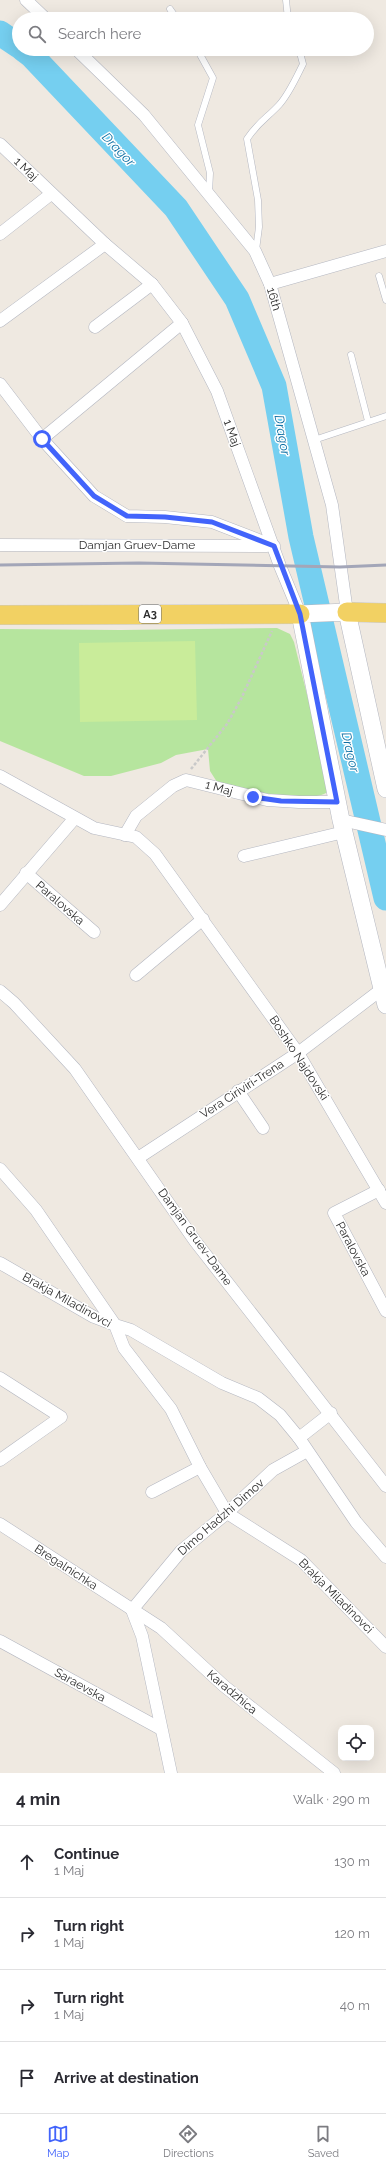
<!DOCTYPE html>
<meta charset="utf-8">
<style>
:root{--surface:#fff;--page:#f2f2f3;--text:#2b2b33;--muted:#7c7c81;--line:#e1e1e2;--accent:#4264fb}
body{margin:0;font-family:Raleway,sans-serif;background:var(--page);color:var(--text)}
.controls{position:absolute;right:12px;bottom:12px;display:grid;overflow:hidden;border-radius:8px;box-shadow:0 4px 16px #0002}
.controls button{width:36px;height:36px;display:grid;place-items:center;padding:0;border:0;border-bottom:1px solid var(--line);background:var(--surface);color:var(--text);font:20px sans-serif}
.stop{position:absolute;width:12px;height:12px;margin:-9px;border:3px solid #4264fb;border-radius:50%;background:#fff}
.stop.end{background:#4264fb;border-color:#fff;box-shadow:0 1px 4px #0008}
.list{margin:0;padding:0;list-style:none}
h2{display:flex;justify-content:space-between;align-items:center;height:52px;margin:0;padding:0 16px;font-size:17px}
h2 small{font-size:13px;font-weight:400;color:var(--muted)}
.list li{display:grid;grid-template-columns:26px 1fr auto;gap:12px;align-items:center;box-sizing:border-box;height:72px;padding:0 16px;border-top:1px solid var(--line)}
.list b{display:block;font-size:15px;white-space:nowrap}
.list p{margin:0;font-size:13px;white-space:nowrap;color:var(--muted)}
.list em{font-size:13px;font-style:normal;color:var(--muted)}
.icon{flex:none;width:22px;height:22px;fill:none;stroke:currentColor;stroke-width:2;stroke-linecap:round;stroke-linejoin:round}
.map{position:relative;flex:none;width:386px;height:1773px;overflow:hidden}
.search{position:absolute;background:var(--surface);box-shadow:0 4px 16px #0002;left:12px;right:12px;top:12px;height:44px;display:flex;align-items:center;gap:10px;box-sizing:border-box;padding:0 14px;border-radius:22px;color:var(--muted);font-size:15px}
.sheet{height:340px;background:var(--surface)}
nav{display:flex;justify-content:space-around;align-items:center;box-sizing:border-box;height:56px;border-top:1px solid var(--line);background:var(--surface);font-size:11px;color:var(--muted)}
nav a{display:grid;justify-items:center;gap:2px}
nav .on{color:var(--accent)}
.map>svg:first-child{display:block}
</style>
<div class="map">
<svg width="386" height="1773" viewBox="0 0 386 1773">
<rect width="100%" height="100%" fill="#efe9e1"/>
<!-- green -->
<path fill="#b6e59e" d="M277 628 290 634 294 642 330 788 329 791C309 807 241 788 217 782L210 771 208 749 176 755 161 763 111 776H84L0 741V629L121 630Z"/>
<!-- pitch -->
<path fill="#c9ec9a" d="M195 641 197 720 80 722 79 643Z"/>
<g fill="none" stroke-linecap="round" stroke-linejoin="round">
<!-- river -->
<g stroke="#75cff0" stroke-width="25">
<path d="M0 33 19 46"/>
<path d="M23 49 31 55 176 208 237 299 274 386 301 537 386 898"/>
</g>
<defs>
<g id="lane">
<path d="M286 0 288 19"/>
<path d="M170 9 177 19"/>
<path d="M197 49 213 78 198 125 210 173 209 193"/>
<path d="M256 250 259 227 258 200 247 139C258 122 267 118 279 105 289 94 296 78 303 64L299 49"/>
<path d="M379 276 386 300"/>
<path d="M351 355 368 421"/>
<path d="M314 440 386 416"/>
</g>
<g id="street">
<path d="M26 0 46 19"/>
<path d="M76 49 144 115 255 251 270 284 332 505 347 612"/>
<path d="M0 144 105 244 152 284 182 323 217 391 280 566 300 614"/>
<path d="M0 234 51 194"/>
<path d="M270 284 386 251"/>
<path d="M0 321 105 244"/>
<path d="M95 327 152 284"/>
<path d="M0 384 42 439 94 496 127 516 165 517 212 522 274 546"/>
<path d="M42 439 182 323"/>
<path d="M0 545 267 546"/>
<path d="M0 776 94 828 136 837 155 854 298 1053 386 1203"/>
<path d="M341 820 386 830"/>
<path d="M125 835 136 816 173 786 186 780 267 800 299 802H337"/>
<path d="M244 856 344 832"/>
<path d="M26 873 94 932"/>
<path d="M0 905 74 819"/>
<path d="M136 975 203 919"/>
<path d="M0 991 14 1003 75 1069 195 1241 386 1486"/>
<path d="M238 1091 263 1128"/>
<path d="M138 1158 298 1053 382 989"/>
<path d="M0 1169 36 1210 115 1325 131 1330 222 1383 258 1398 280 1415 299 1438 356 1522 386 1557"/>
<path d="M379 1190 334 1213 386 1311"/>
<path d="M0 1263 94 1317 115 1325 124 1348 171 1409 200 1467 227 1513 301 1560 386 1647"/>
<path d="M0 1378 61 1417 0 1460"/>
<path d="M299 1438 331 1413"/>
<path d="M152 1492 200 1467"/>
<path d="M0 1524 161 1628 224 1686 334 1773"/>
<path d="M0 1641 161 1729"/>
<path d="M171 1773 142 1636 132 1610 181 1551 227 1513 273 1470 307 1451"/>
</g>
<path id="secondary" d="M386 789 347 612 300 614 341 820 386 1005"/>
<g id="primary">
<path d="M347 612 386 613"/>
<path d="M0 615 300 614"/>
</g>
</defs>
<!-- lane casing -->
<use href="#lane" stroke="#b4b7c1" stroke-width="7"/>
<!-- street casing -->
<use href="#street" stroke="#b4b7c1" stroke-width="13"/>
<!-- secondary casing -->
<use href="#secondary" stroke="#b4b7c1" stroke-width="18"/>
<!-- primary casing -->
<use href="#primary" stroke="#c9c9c9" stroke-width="20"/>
<!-- path -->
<path stroke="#c9c9c9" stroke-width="2.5" stroke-dasharray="3 2" stroke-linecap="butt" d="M191 769 227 724 241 699 272 631"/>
<!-- lane -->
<use href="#lane" stroke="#fff" stroke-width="6"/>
<!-- street -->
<use href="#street" stroke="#fff" stroke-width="12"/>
<!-- secondary -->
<use href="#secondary" stroke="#fff" stroke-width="17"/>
<!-- primary -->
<use href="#primary" stroke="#f2d163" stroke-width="19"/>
<!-- rail -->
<path stroke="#a3a6b8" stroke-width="3" d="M0 565 139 563 340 567 386 565"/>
</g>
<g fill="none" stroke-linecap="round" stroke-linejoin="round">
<!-- route -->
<path stroke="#4264fb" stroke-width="5" d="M42 439 94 496 127 516 165 517 212 522 274 546 300 614 337 802 281 801 253 797"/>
</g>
<g text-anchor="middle" stroke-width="3" stroke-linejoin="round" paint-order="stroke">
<!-- shield labels -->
<rect fill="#fff" stroke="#6d6d6d" stroke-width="1" x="139" y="605" width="22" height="18" rx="3"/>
<g font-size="11" font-weight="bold" fill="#2e2e2e">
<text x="150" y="618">A3</text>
</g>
<!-- street labels -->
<g font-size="12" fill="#2e2e2e" stroke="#fff">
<text transform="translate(26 169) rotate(44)" y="4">1 Maj</text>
<text transform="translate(274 299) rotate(73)" y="4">16th</text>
<text transform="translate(232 433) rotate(70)" y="4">1 Maj</text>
<text x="137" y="549">Damjan Gruev-Dame</text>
<text transform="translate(219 788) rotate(16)" y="4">1 Maj</text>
<text transform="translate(60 903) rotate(41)" y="4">Paralovska</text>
<text transform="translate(299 1058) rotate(57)" y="4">Boshko Najdovski</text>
<text transform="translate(242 1089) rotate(-33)" y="4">Vera Ciriviri-Trena</text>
<text transform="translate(195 1237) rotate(54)" y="4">Damjan Gruev-Dame</text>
<text transform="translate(353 1249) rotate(62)" y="4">Paralovska</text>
<text transform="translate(67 1300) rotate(29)" y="4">Brakja Miladinovci</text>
<text transform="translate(221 1517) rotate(-41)" y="4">Dimo Hadzhi Dimov</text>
<text transform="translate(66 1567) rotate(33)" y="4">Bregalnichka</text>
<text transform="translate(336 1596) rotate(45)" y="4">Brakja Miladinovci</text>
<text transform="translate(80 1685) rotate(29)" y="4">Saraevska</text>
<text transform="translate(232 1692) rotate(40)" y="4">Karadzhica</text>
</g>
<!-- water labels -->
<g font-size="13" font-style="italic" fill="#0d6fa3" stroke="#fff">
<text transform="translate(119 149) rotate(46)" y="5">Dragor</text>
<text transform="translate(283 435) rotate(80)" y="5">Dragor</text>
<text transform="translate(351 752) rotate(77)" y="5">Dragor</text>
</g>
</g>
</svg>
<div class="controls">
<button><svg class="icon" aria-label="locate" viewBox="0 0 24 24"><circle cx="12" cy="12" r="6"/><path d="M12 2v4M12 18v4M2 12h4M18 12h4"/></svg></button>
</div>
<div class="stop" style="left:42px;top:439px"></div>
<div class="stop end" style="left:253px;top:797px"></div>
<div class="search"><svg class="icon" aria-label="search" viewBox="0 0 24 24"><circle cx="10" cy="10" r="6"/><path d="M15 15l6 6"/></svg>Search here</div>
</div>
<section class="sheet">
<h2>4 min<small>Walk · 290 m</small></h2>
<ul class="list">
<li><svg class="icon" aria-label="ahead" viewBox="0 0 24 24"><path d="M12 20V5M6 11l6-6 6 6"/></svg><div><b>Continue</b><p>1 Maj</p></div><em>130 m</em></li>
<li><svg class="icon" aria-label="right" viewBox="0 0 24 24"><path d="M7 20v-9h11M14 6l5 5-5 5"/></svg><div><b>Turn right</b><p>1 Maj</p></div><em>120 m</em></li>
<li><svg class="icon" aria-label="right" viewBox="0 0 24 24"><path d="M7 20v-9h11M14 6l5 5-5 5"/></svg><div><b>Turn right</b><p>1 Maj</p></div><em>40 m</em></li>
<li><svg class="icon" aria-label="arrive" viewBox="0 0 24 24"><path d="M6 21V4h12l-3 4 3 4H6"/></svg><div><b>Arrive at destination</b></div></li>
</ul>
</section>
<nav>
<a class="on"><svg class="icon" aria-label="map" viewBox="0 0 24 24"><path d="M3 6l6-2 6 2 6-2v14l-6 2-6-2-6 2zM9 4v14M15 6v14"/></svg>Map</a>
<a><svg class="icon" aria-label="directions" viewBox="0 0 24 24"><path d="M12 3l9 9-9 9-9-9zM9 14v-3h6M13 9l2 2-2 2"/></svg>Directions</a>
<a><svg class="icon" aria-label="saved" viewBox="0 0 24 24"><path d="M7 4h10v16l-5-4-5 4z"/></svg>Saved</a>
</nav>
